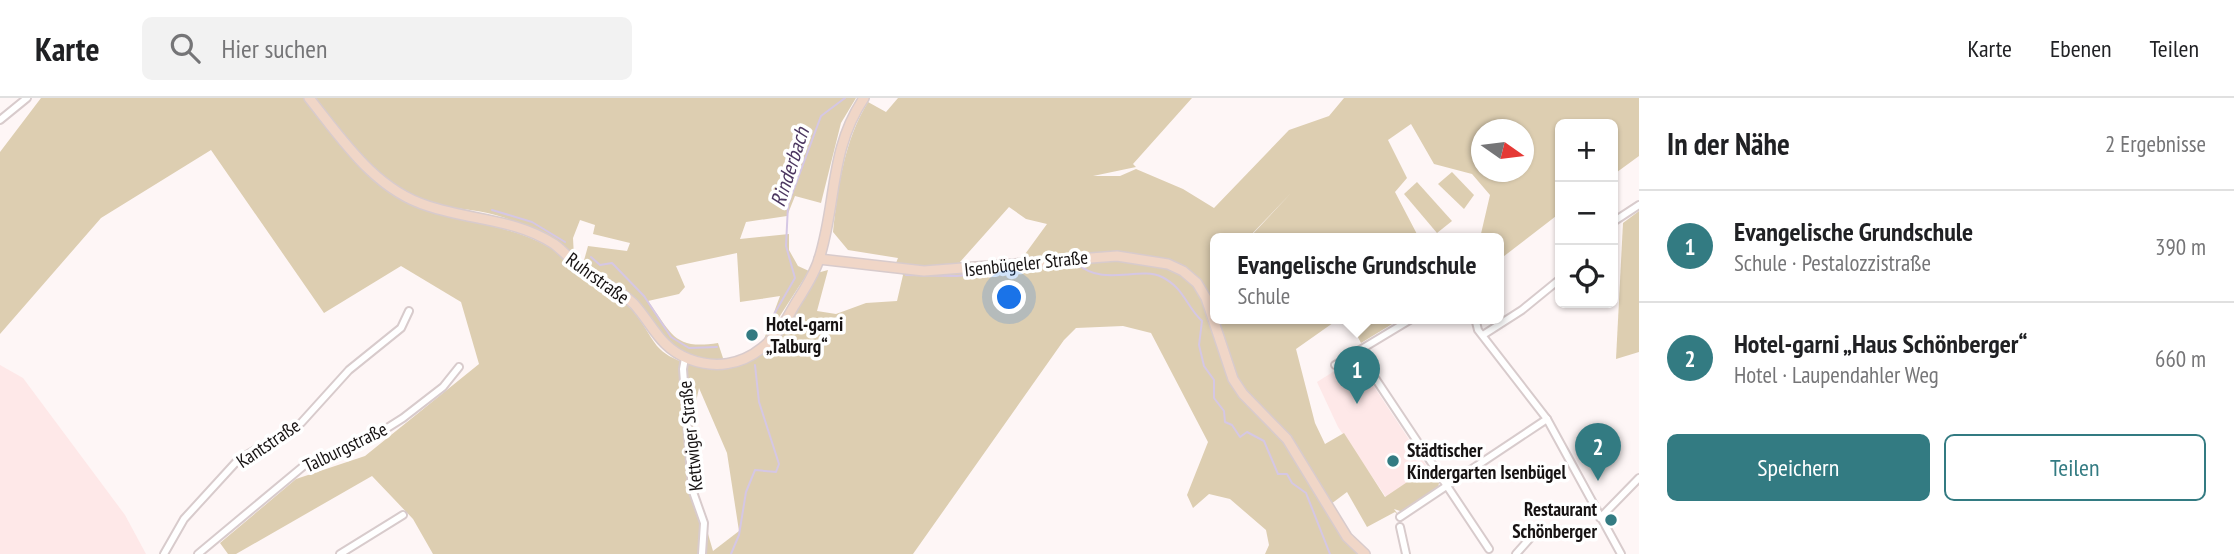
<!DOCTYPE html>
<html lang="de">
<meta charset="utf-8">
<style>
:root{--surface:#fff;--page:#f2f2f2;--text:#202124;--muted:#757577;--line:#e0e0e0;--accent:#337b82}
body{margin:0;font-family:"PT Sans Narrow",sans-serif;background:var(--page);color:var(--text)}
.controls{position:absolute;right:21px;top:21px;display:grid;overflow:hidden;border-radius:10px;box-shadow:0 2px 5px #0004}
.controls button{width:63px;height:63px;display:grid;place-items:center;padding:0;border:0;border-bottom:2px solid var(--line);background:var(--surface);color:var(--text);font:35px sans-serif}
.compass{position:absolute;left:1471px;top:21px;width:63px;height:63px;border-radius:50%;background:var(--surface);box-shadow:0 2px 5px #0004;rotate:104deg}
.you{position:absolute;left:1010px;top:200px;width:24px;height:24px;margin:-18px;border:5px solid #fff;border-radius:50%;background:#1a73e8;box-shadow:0 0 0 10px #1a73e833}
.badge{display:grid;place-items:center;width:46px;height:46px;border-radius:50%;background:var(--accent);color:#fff;font-size:23px;font-weight:700}
.pin{position:absolute;translate:-50% -58px;filter:drop-shadow(0 2px 4px #0008)}
.pin::after{content:'';position:absolute;top:37px;width:24px;height:21px;background:inherit;clip-path:polygon(0 0,100% 0,50% 100%)}
.popup{position:absolute;left:1210px;top:135px;width:294px;height:91px;box-sizing:border-box;display:grid;place-content:center;border-radius:10px;background:var(--surface);filter:drop-shadow(0 2px 5px #0005);font-size:23px;white-space:nowrap;color:var(--muted)}
.popup b{font-size:26px;color:var(--text)}
.popup::after{content:'';position:absolute;left:50%;top:100%;margin-left:-14px;border:14px solid transparent;border-top-color:var(--surface)}
.list{margin:0;padding:0;list-style:none}
h2{display:flex;justify-content:space-between;align-items:center;height:91px;margin:0;padding:0 28px;font-size:30px}
h2 small{font-size:23px;font-weight:400;color:var(--muted)}
.list li{display:grid;grid-template-columns:46px 1fr auto;gap:21px;align-items:center;box-sizing:border-box;height:112px;padding:0 28px;border-top:2px solid var(--line)}
.list b{display:block;font-size:26px;white-space:nowrap}
.list p{margin:0;font-size:23px;white-space:nowrap;color:var(--muted)}
.list em{font-size:23px;font-style:normal;color:var(--muted)}
.actions{display:flex;gap:14px;padding:21px 28px}
.actions a{flex:1;padding:16px 0;border:2px solid var(--accent);border-radius:10px;text-align:center;font-size:24px;color:var(--accent)}
.actions .main{background:var(--accent);color:#fff}
.icon{flex:none;width:38px;height:38px;fill:none;stroke:currentColor;stroke-width:2;stroke-linecap:round;stroke-linejoin:round}
.map{position:relative;flex:none;width:1639px;height:456px;overflow:hidden}
header{display:flex;align-items:center;gap:42px;box-sizing:border-box;height:98px;padding:0 35px;background:var(--surface);border-bottom:2px solid var(--line)}
header strong{font-size:33px}
nav{display:flex;gap:38px;margin-inline-start:auto;font-size:24px}
.search{width:490px;height:63px;background:var(--page);display:flex;align-items:center;gap:18px;box-sizing:border-box;padding:0 24px;border-radius:10px;color:var(--muted);font-size:26px}
main{display:flex}
aside{flex:1;background:var(--surface)}
.map>svg:first-child{display:block}
</style>
<header>
<strong>Karte</strong>
<div class="search"><svg class="icon" aria-label="search" viewBox="0 0 24 24"><circle cx="10" cy="10" r="6"/><path d="M15 15l6 6"/></svg>Hier suchen</div>
<nav><a>Karte</a><a>Ebenen</a><a>Teilen</a></nav>
</header>
<main>
<div class="map">
<svg width="1639" height="456" viewBox="0 0 1639 456">
<rect width="100%" height="100%" fill="#fef6f6"/>
<!-- built -->
<g fill="#fee8e8">
<path d="M1355 260 1428 370 1386 399 1338 329 1317 284Z"/>
<path d="M0 267 23 280 125 417 146 456H0Z"/>
</g>
<!-- green -->
<g fill="#ddceb1" fill-rule="evenodd">
<path d="M41 0H305C340 45 376 96 433 114 472 126 512 128 549 149 561 156 570 168 581 177 597 188 615 195 629 209 641 220 647 235 657 248 673 266 703 271 725 269 775 265 794 212 817 175L828 172 817 213 836 216 866 205 897 203 903 177 896 165 898 160 848 152 833 134C838 89 844 43 868 4L886 14 898 0H1192L1133 66 1136 69 1093 78H1120L1136 71 1183 91 1214 110 1289 32 1329 18 1344 0H1639V58L1613 77V26H1560V115L1499 162V140H1480L1490 97 1472 76 1434 66 1411 26 1388 42 1407 80 1395 94 1419 140H1249L1293 93 1248 140H1215V220H1340L1296 251 1315 325 1325 346 1344 335 1385 399 1428 370 1439 385 1438 390 1403 414 1394 411 1400 419 1395 414 1367 429 1347 394 1327 409 1364 456H1265L1269 447 1266 432 1230 401 1209 396 1193 410 1187 397 1208 344 1151 235 1123 228 1076 230 1064 242 913 456H433L413 421 372 378 236 456H228L220 445 296 381 365 358 479 266 461 204 401 168 324 215 211 52 101 120 0 236V54ZM1482 32H1524V74H1482ZM1009 109 1026 121 1047 126 1020 163 960 164ZM699 290 727 355 739 433 713 453C697 399 685 346 699 290Z"/>
<path d="M316 0H856L841 25 821 105 795 98 787 118 746 124 740 141 789 136V152L798 168 809 173 763 244 780 198 740 204 737 155 676 168 685 189 679 196 648 203C672 236 674 252 718 245L724 263C661 257 668 232 629 196 617 184 598 176 583 166L588 148 627 153 630 145 593 136 595 127 580 122 573 140 574 159C550 142 527 126 499 118 466 108 429 112 399 92 365 69 340 32 316 0Z"/>
<path d="M1452 74 1474 97 1464 111 1438 86Z"/>
<path d="M1417 84 1452 123 1437 135 1404 96Z"/>
<path d="M1639 113V254L1616 261 1623 125Z"/>
<path d="M1348 220H1402L1361 245Z"/>
</g>
<g fill="none" stroke-linecap="round" stroke-linejoin="round">
<!-- stream -->
<g stroke="#d5c7e4" stroke-width="2">
<path d="M492 112 532 124 565 144"/>
<path d="M591 159 600 167 612 165 644 198 671 239 689 250 717 249"/>
<path d="M1078 166C1103 189 1139 168 1162 179 1184 190 1186 208 1202 223L1199 247 1204 268 1214 282V300L1224 313 1225 324 1232 327 1240 339 1247 334 1264 343 1278 376H1287L1292 385 1306 395 1330 456"/>
<path d="M906 177 957 178 1059 167"/>
<path d="M768 236 773 218 795 180 786 148 788 107 821 18 845 0"/>
<path d="M731 456 739 437 746 394 755 372 776 374 779 366 759 304 755 267"/>
</g>
<defs>
<g id="street">
<path d="M0 22 27 0"/>
<path d="M1613 124 1639 107"/>
<path d="M1475 220 1478 232 1547 321 1621 456"/>
<path d="M1483 237 1522 212 1560 181"/>
<path d="M1357 253 1489 451"/>
<path d="M685 260 683 271 692 391 704 425 702 456"/>
<path d="M1335 267 1413 220"/>
<path d="M1400 419 1547 321"/>
<path d="M1600 420 1639 380"/>
<path d="M1400 429 1406 456"/>
<path d="M164 456 184 421 238 362 301 325 349 272 401 230 409 213"/>
<path d="M198 456 306 366 362 346 403 320 443 289 459 269"/>
<path d="M340 456 403 417"/>
<path d="M1516 456 1540 429"/>
</g>
<g id="secondary">
<path d="M309 0C342 41 375 92 428 108 470 122 516 121 554 146 565 154 574 166 586 174 602 185 620 192 634 206 653 227 660 250 689 261 715 271 741 267 762 250 776 239 786 223 794 208 803 193 814 178 819 161 837 105 829 52 864 0"/>
<path d="M819 161 924 173 1117 158 1168 166 1183 173 1197 185 1206 200 1233 281 1243 296 1287 341 1347 439 1365 456"/>
</g>
</defs>
<!-- street casing -->
<use href="#street" stroke="#d8cbcc" stroke-width="10"/>
<!-- secondary casing -->
<use href="#secondary" stroke="#d8cbcc" stroke-width="12"/>
<!-- street -->
<use href="#street" stroke="#fff" stroke-width="6"/>
<!-- secondary -->
<use href="#secondary" stroke="#f0d6c7" stroke-width="9"/>
</g>
<!-- markers -->
<g fill="#337b82" stroke="#fff" stroke-width="2.5">
<circle cx="752" cy="237" r="7"/>
<circle cx="1393" cy="363" r="7"/>
<circle cx="1611" cy="422" r="7"/>
</g>
<g text-anchor="middle" stroke-width="7" stroke-linejoin="round" paint-order="stroke">
<!-- street labels -->
<g font-size="19" fill="#171313" stroke="#fff">
<text transform="translate(1026 165) rotate(-6)" y="7">Isenbügeler Straße</text>
<text transform="translate(598 180) rotate(36)" y="7">Ruhrstraße</text>
<text transform="translate(690 338) rotate(-96)" y="7">Kettwiger Straße</text>
<text transform="translate(268 345) rotate(-34)" y="7">Kantstraße</text>
<text transform="translate(345 349) rotate(-26)" y="7">Talburgstraße</text>
</g>
<!-- poi labels -->
<g font-size="19" font-weight="bold" fill="#171313" stroke="#fff" text-anchor="start">
<text x="766" y="233">Hotel-garni<tspan x="766" dy="22">„Talburg“</tspan></text>
<text x="1407" y="359">Städtischer<tspan x="1407" dy="22">Kindergarten Isenbügel</tspan></text>
<text x="1597" y="418" text-anchor="end">Restaurant<tspan x="1597" dy="22">Schönberger</tspan></text>
</g>
<!-- water labels -->
<g font-size="21" font-style="italic" fill="#4c3761" stroke="#fff">
<text transform="translate(790 69) rotate(-72)" y="7">Rinderbach</text>
</g>
</g>
</svg>
<div class="controls">
<button>+</button>
<button>−</button>
<button><svg class="icon" aria-label="locate" viewBox="0 0 24 24"><circle cx="12" cy="12" r="6"/><path d="M12 2v4M12 18v4M2 12h4M18 12h4"/></svg></button>
</div>
<svg class="compass" viewBox="-18 -18 36 36"><path d="M0-13l5 13h-10z" fill="#e53935"/><path d="M0 13l5-13h-10z" fill="#757577"/></svg>
<div class="you"></div>
<div class="pin badge" style="left:1357px;top:306px">1</div>
<div class="popup"><b>Evangelische Grundschule</b>Schule</div>
<div class="pin badge" style="left:1598px;top:383px">2</div>
</div>
<aside>
<h2>In der Nähe<small>2 Ergebnisse</small></h2>
<ul class="list">
<li><span class="badge">1</span><div><b>Evangelische Grundschule</b><p>Schule · Pestalozzistraße</p></div><em>390 m</em></li>
<li><span class="badge">2</span><div><b>Hotel-garni „Haus Schönberger“</b><p>Hotel · Laupendahler Weg</p></div><em>660 m</em></li>
</ul>
<div class="actions"><a class="main">Speichern</a><a>Teilen</a></div>
</aside>
</main>
